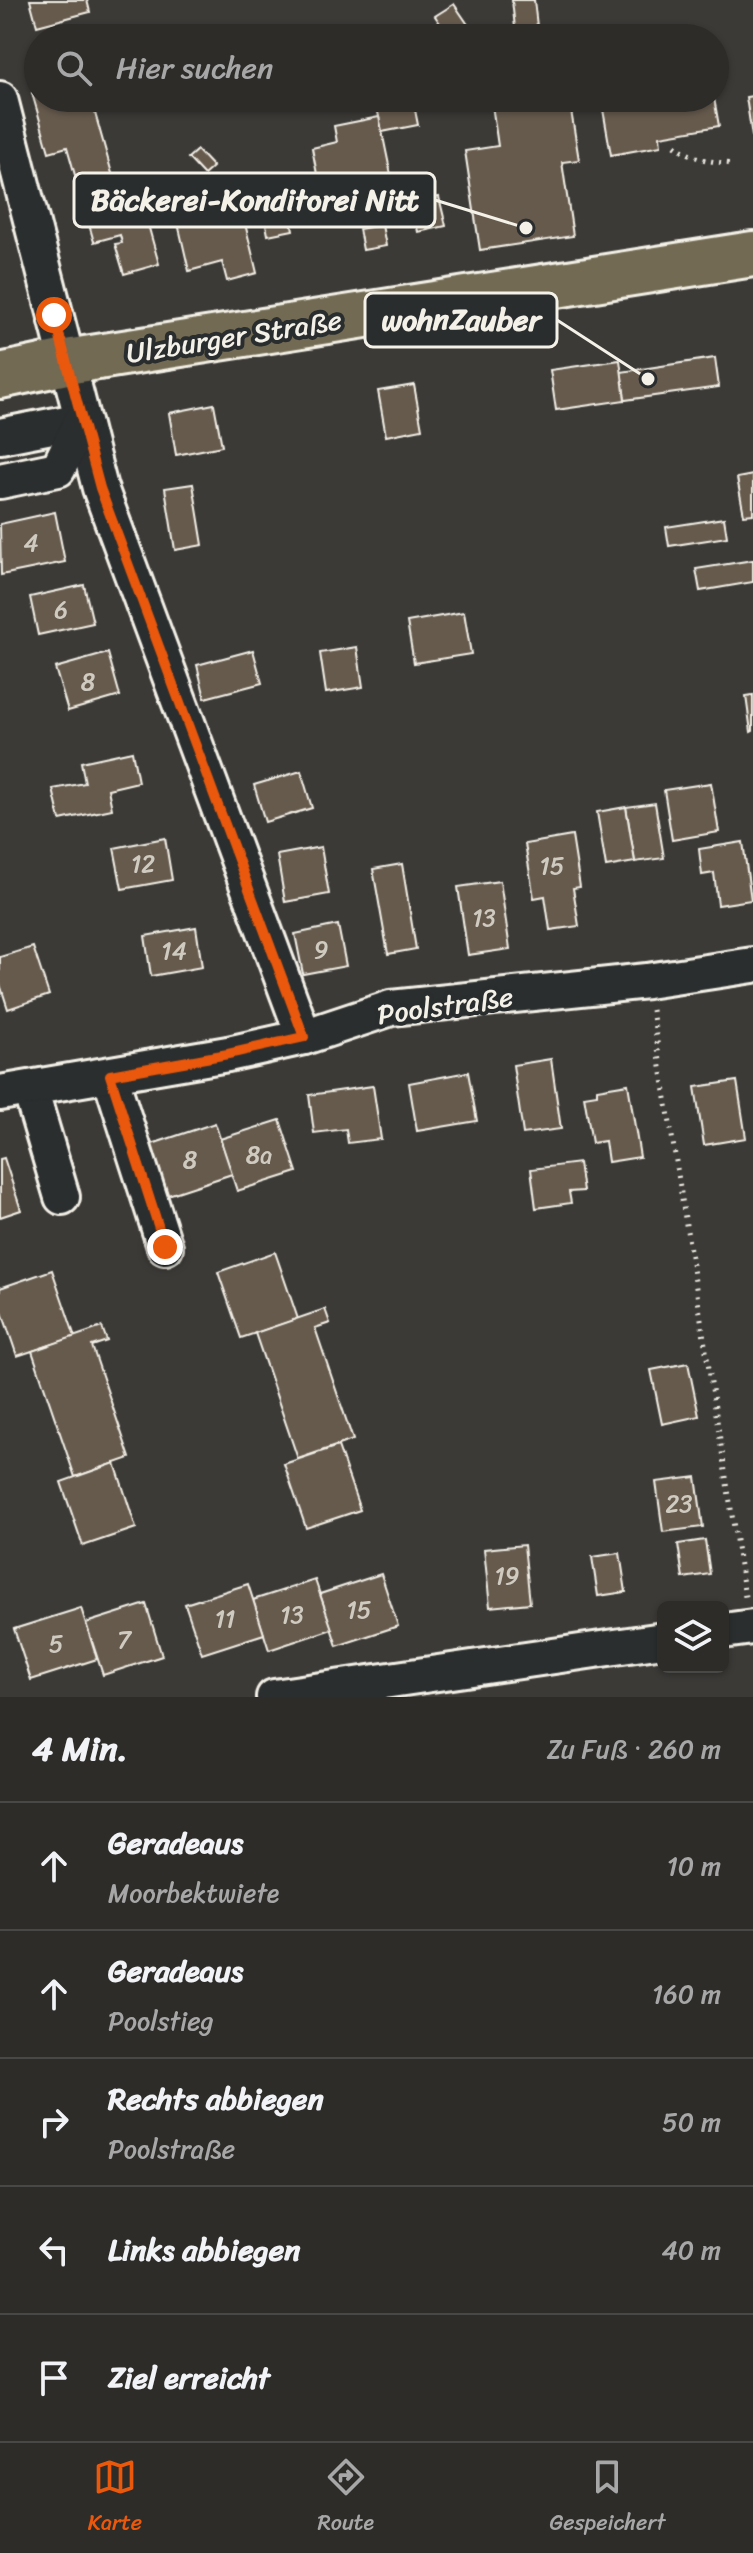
<!DOCTYPE html>
<html lang="de">
<meta charset="utf-8">
<style>
:root{--surface:#2d2c29;--page:#353431;--text:#f1f3f6;--muted:#a7a7a8;--line:#484846;--accent:#ea580c}
body{margin:0;font-family:Sriracha,sans-serif;background:var(--page);color:var(--text)}
.controls{position:absolute;right:24px;bottom:24px;display:grid;overflow:hidden;border-radius:12px;box-shadow:0 2px 6px #0004}
.controls button{width:72px;height:72px;display:grid;place-items:center;padding:0;border:0;border-bottom:2px solid var(--line);background:var(--surface);color:var(--text);font:40px sans-serif}
.stop{position:absolute;width:24px;height:24px;margin:-18px;border:6px solid #ea580c;border-radius:50%;background:#fff}
.stop.end{background:#ea580c;border-color:#fff;box-shadow:0 2px 8px #0008}
.list{margin:0;padding:0;list-style:none}
h2{display:flex;justify-content:space-between;align-items:center;height:104px;margin:0;padding:0 32px;font-size:34px}
h2 small{font-size:26px;font-weight:400;color:var(--muted)}
.list li{display:grid;grid-template-columns:52px 1fr auto;gap:24px;align-items:center;box-sizing:border-box;height:128px;padding:0 32px;border-top:2px solid var(--line)}
.list b{display:block;font-size:30px;white-space:nowrap}
.list p{margin:0;font-size:26px;white-space:nowrap;color:var(--muted)}
.list em{font-size:26px;font-style:normal;color:var(--muted)}
.icon{flex:none;width:44px;height:44px;fill:none;stroke:currentColor;stroke-width:2;stroke-linecap:round;stroke-linejoin:round}
.map{position:relative;flex:none;width:753px;height:1697px;overflow:hidden}
.search{position:absolute;background:var(--surface);box-shadow:0 2px 6px #0004;left:24px;right:24px;top:24px;height:88px;display:flex;align-items:center;gap:20px;box-sizing:border-box;padding:0 28px;border-radius:44px;color:var(--muted);font-size:30px}
.sheet{height:744px;background:var(--surface)}
nav{display:flex;justify-content:space-around;align-items:center;box-sizing:border-box;height:112px;border-top:2px solid var(--line);background:var(--surface);font-size:22px;color:var(--muted)}
nav a{display:grid;justify-items:center;gap:4px}
nav .on{color:var(--accent)}
.map>svg:first-child{display:block}
</style>
<div class="map">
<svg width="753" height="1697" viewBox="0 0 753 1697">
<rect width="100%" height="100%" fill="#3c3a37"/>
<filter id="ink" filterUnits="userSpaceOnUse"><feTurbulence type="fractalNoise" baseFrequency=".0125" numOctaves="2"/><feDisplacementMap in="SourceGraphic" scale="16" xChannelSelector="R" yChannelSelector="G"/><feConvolveMatrix kernelMatrix="1 2 1 2 8 2 1 2 1" color-interpolation-filters="sRGB"/></filter>
<g filter="url(#ink)">
<!-- building -->
<g fill="#665a4d" stroke="#f4f1e8" stroke-width="2">
<path d="M30 0H87L90 12 37 26Z"/>
<path d="M512 0H534L538 35 516 37Z"/>
<path d="M454 4 469 26 450 38 435 16Z"/>
<path d="M38 91V98H74L78 110 93 106 122 209 142 203 159 264 124 274 115 244 122 243 120 235 94 242 67 147 49 152 32 93Z"/>
<path d="M753 96V143L746 97Z"/>
<path d="M491 98H569L579 160 562 162 573 236 480 250 465 151 498 146Z"/>
<path d="M601 98H714L719 126 660 136 661 146 611 155Z"/>
<path d="M413 100 418 125 382 132 377 107Z"/>
<path d="M379 117 391 175 320 190 312 148 337 142 334 126Z"/>
<path d="M197 150 213 167 204 175 188 158Z"/>
<path d="M439 197 446 226 418 232 412 203Z"/>
<path d="M287 199 293 230 268 235 262 203Z"/>
<path d="M240 203 257 273 227 281 222 262 189 271 177 219Z"/>
<path d="M382 225 386 246 363 250 359 229Z"/>
<path d="M715 358 719 387 625 400 621 372Z"/>
<path d="M620 360 625 400 556 410 550 370Z"/>
<path d="M414 385 422 429 386 436 378 391Z"/>
<path d="M214 404 222 446 176 455 169 413Z"/>
<path d="M753 475V514L744 515 737 478Z"/>
<path d="M193 484 203 545 175 550 165 488Z"/>
<path d="M55 512 65 562 1 575 0 524Z"/>
<path d="M724 518 727 537 669 546 666 527Z"/>
<path d="M753 560V582L700 591 696 569Z"/>
<path d="M84 585 93 623 38 635 30 597Z"/>
<path d="M464 612 471 654 414 663 407 622Z"/>
<path d="M357 647 363 687 326 693 320 653Z"/>
<path d="M253 650 262 683 205 698 197 665Z"/>
<path d="M108 653 120 696 68 711 55 668Z"/>
<path d="M753 695V731L751 732 746 696Z"/>
<path d="M132 751 138 782 108 789 112 809 60 820 53 789 85 783 81 762Z"/>
<path d="M301 771 312 808 265 822 254 785Z"/>
<path d="M711 783 719 832 672 840 664 790Z"/>
<path d="M655 803 664 858 635 862 626 807Z"/>
<path d="M626 807 635 862 606 867 597 812Z"/>
<path d="M572 836 580 887 573 888 579 926 550 930 545 896 534 898 525 844Z"/>
<path d="M165 838 172 880 122 889 114 848Z"/>
<path d="M743 842 751 900 718 905 714 873 702 875 699 849Z"/>
<path d="M321 847 329 894 285 902 277 855Z"/>
<path d="M402 864 416 949 388 954 373 869Z"/>
<path d="M500 881 510 949 468 955 458 887Z"/>
<path d="M338 925 346 966 303 974 295 934Z"/>
<path d="M196 927 202 967 151 976 145 936Z"/>
<path d="M33 947 49 995 8 1009 0 984V957Z"/>
<path d="M551 1059 561 1129 523 1134 513 1065Z"/>
<path d="M468 1072 477 1121 417 1131 409 1083Z"/>
<path d="M737 1081 746 1138 704 1145 695 1087Z"/>
<path d="M628 1084 640 1157 608 1162 605 1141 592 1143 584 1096 597 1094V1089Z"/>
<path d="M373 1086 381 1139 348 1143 346 1129 314 1133 309 1095Z"/>
<path d="M280 1120 297 1172 237 1191 220 1139Z"/>
<path d="M215 1123 232 1174 165 1196 149 1145Z"/>
<path d="M4 1158 21 1210 0 1217V1159Z"/>
<path d="M579 1163 583 1191 569 1192 571 1203 536 1208 531 1169Z"/>
<path d="M275 1252 298 1319 241 1338 218 1272Z"/>
<path d="M52 1270 75 1337 17 1356 0 1306V1288Z"/>
<path d="M325 1309 330 1323 315 1328 353 1440 298 1459 255 1333Z"/>
<path d="M102 1327 107 1341 92 1346 130 1458 75 1477 32 1351Z"/>
<path d="M688 1363 699 1416 662 1424 651 1370Z"/>
<path d="M338 1446 360 1510 306 1528 284 1464Z"/>
<path d="M115 1463 136 1528 83 1546 61 1482Z"/>
<path d="M696 1477 703 1527 663 1532 656 1482Z"/>
<path d="M705 1540 710 1574 683 1578 678 1544Z"/>
<path d="M524 1545 530 1603 490 1607 484 1549Z"/>
<path d="M620 1553 626 1592 598 1596 592 1557Z"/>
<path d="M381 1574 398 1626 337 1646 320 1594Z"/>
<path d="M315 1580 332 1629 269 1650 253 1600Z"/>
<path d="M248 1584 264 1634 202 1654 185 1604Z"/>
<path d="M146 1604 162 1656 103 1675 86 1623Z"/>
<path d="M81 1608 97 1659 31 1680 14 1629Z"/>
</g>
<g fill="none" stroke-linecap="round" stroke-linejoin="round">
<defs>
<g id="minor">
<path d="M0 99 100 488 304 1037"/>
<path d="M0 436 82 420"/>
<path d="M0 481 58 469 82 420"/>
<path d="M110 1075 165 1247"/>
<path d="M30 1089 62 1197"/>
<path d="M0 1093 228 1054 304 1037 391 1008 647 981 753 965"/>
<path d="M723 1631 753 1627"/>
<path d="M274 1697 663 1640"/>
</g>
<path id="major" d="M0 376 66 362 753 254"/>
</defs>
<!-- minor casing -->
<use href="#minor" stroke="#f4f1e8" stroke-width="40"/>
<!-- major casing -->
<use href="#major" stroke="#f4f1e8" stroke-width="50"/>
<!-- path -->
<g stroke="#f4f1e8" stroke-width="5" stroke-dasharray="2 6" stroke-linecap="butt">
<path d="M675 145C694 160 712 162 735 164"/>
<path d="M652 1010 745 1597"/>
</g>
<!-- minor -->
<use href="#minor" stroke="#2a2d2e" stroke-width="34"/>
<!-- major -->
<use href="#major" stroke="#726b52" stroke-width="44"/>
</g>
</g>
<g fill="none" stroke-linecap="round" stroke-linejoin="round" filter="url(#ink)">
<!-- route -->
<path stroke="#ea580c" stroke-width="10" d="M54 315 100 488 304 1037 228 1054 110 1075 165 1247"/>
</g>
<g text-anchor="middle" stroke-width="8" stroke-linejoin="round" paint-order="stroke">
<!-- number labels -->
<g font-size="24" fill="#d0cbc1">
<text x="31" y="551">4</text>
<text x="61" y="618">6</text>
<text x="88" y="690">8</text>
<text x="143" y="872">12</text>
<text x="552" y="874">15</text>
<text x="484" y="926">13</text>
<text x="321" y="958">9</text>
<text x="174" y="959">14</text>
<text x="259" y="1163">8a</text>
<text x="190" y="1168">8</text>
<text x="679" y="1512">23</text>
<text x="507" y="1584">19</text>
<text x="359" y="1618">15</text>
<text x="292" y="1623">13</text>
<text x="225" y="1627">11</text>
<text x="124" y="1648">7</text>
<text x="56" y="1652">5</text>
</g>
<!-- street labels -->
<g font-size="28" fill="#f4f1e8" stroke="#2a2d2e">
<text transform="translate(234 336) rotate(-9)" y="10">Ulzburger Straße</text>
<text transform="translate(445 1005) rotate(-8)" y="10">Poolstraße</text>
</g>
</g>
<!-- callouts -->
<path fill="none" stroke="#f4f1e8" stroke-width="3" d="M526 228L435 200M648 379L557 320"/>
<g fill="#f4f1e8" stroke="#2a2d2e" stroke-width="3">
<circle cx="526" cy="228" r="8"/>
<circle cx="648" cy="379" r="8"/>
</g>
<g fill="#2a2d2e" stroke="#f4f1e8" stroke-width="3">
<rect x="74" y="173" width="361" height="54" rx="8"/>
<rect x="365" y="293" width="192" height="54" rx="8"/>
</g>
<g font-size="30" text-anchor="middle" font-weight="bold" fill="#f4f1e8">
<text x="255" y="210">Bäckerei-Konditorei Nitt</text>
<text x="461" y="330">wohnZauber</text>
</g>
</svg>
<div class="controls">
<button><svg class="icon" aria-label="layers" viewBox="0 0 24 24"><path d="M12 4l9 5-9 5-9-5zM3 14l9 5 9-5"/></svg></button>
</div>
<div class="stop" style="left:54px;top:315px"></div>
<div class="stop end" style="left:165px;top:1247px"></div>
<div class="search"><svg class="icon" aria-label="search" viewBox="0 0 24 24"><circle cx="10" cy="10" r="6"/><path d="M15 15l6 6"/></svg>Hier suchen</div>
</div>
<section class="sheet">
<h2>4 Min.<small>Zu Fuß · 260 m</small></h2>
<ul class="list">
<li><svg class="icon" aria-label="ahead" viewBox="0 0 24 24"><path d="M12 20V5M6 11l6-6 6 6"/></svg><div><b>Geradeaus</b><p>Moorbektwiete</p></div><em>10 m</em></li>
<li><svg class="icon" aria-label="ahead" viewBox="0 0 24 24"><path d="M12 20V5M6 11l6-6 6 6"/></svg><div><b>Geradeaus</b><p>Poolstieg</p></div><em>160 m</em></li>
<li><svg class="icon" aria-label="right" viewBox="0 0 24 24"><path d="M7 20v-9h11M14 6l5 5-5 5"/></svg><div><b>Rechts abbiegen</b><p>Poolstraße</p></div><em>50 m</em></li>
<li><svg class="icon" aria-label="left" viewBox="0 0 24 24"><path d="M17 20v-9H6M10 6l-5 5 5 5"/></svg><div><b>Links abbiegen</b></div><em>40 m</em></li>
<li><svg class="icon" aria-label="arrive" viewBox="0 0 24 24"><path d="M6 21V4h12l-3 4 3 4H6"/></svg><div><b>Ziel erreicht</b></div></li>
</ul>
</section>
<nav>
<a class="on"><svg class="icon" aria-label="map" viewBox="0 0 24 24"><path d="M3 6l6-2 6 2 6-2v14l-6 2-6-2-6 2zM9 4v14M15 6v14"/></svg>Karte</a>
<a><svg class="icon" aria-label="directions" viewBox="0 0 24 24"><path d="M12 3l9 9-9 9-9-9zM9 14v-3h6M13 9l2 2-2 2"/></svg>Route</a>
<a><svg class="icon" aria-label="saved" viewBox="0 0 24 24"><path d="M7 4h10v16l-5-4-5 4z"/></svg>Gespeichert</a>
</nav>
